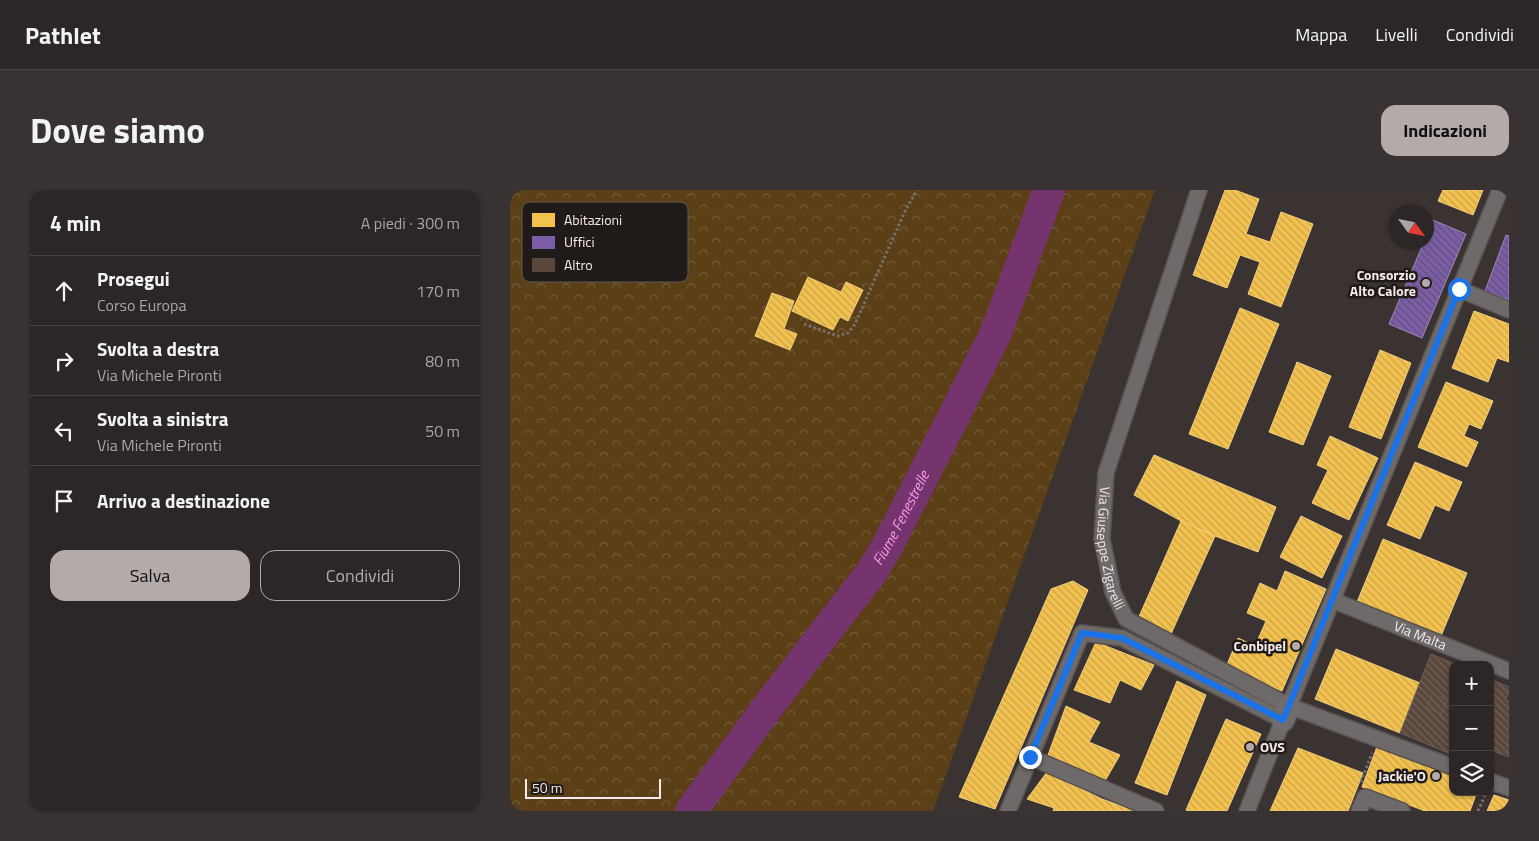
<!DOCTYPE html>
<html lang="it">
<meta charset="utf-8">
<style>
:root{--surface:#2c2626;--page:#383232;--text:#f1f3f6;--muted:#a6a5a7;--line:#484343;--accent:#b3abaa}
body{margin:0;font-family:"Titillium Web",sans-serif;background:var(--page);color:var(--text)}
.controls{position:absolute;right:15px;bottom:15px;display:grid;overflow:hidden;border-radius:10px;box-shadow:0 1px 4px #0004}
.controls button{width:45px;height:45px;display:grid;place-items:center;padding:0;border:0;border-bottom:1px solid var(--line);background:var(--surface);color:var(--text);font:25px sans-serif}
.compass{position:absolute;left:879px;top:15px;width:45px;height:45px;border-radius:50%;background:var(--surface);box-shadow:0 1px 4px #0004;rotate:123deg}
.scale{position:absolute;left:15px;bottom:12px;width:136px;box-sizing:border-box;padding-left:5px;border:2px solid #f4ebea;border-top:0;font-size:14px;line-height:18px;white-space:nowrap;color:#f4ebea;-webkit-text-stroke:4px #201a19;paint-order:stroke}
.stop{position:absolute;width:15px;height:15px;margin:-11px;border:4px solid #1a73e8;border-radius:50%;background:#fff}
.stop.end{background:#1a73e8;border-color:#fff;box-shadow:0 1px 5px #0008}
.list{margin:0;padding:0;list-style:none}
h2{display:flex;justify-content:space-between;align-items:center;height:65px;margin:0;padding:0 20px;font-size:21px}
h2 small{font-size:16px;font-weight:400;color:var(--muted)}
.list li{display:grid;grid-template-columns:32px 1fr auto;gap:15px;align-items:center;box-sizing:border-box;height:70px;padding:0 20px;border-top:1px solid var(--line)}
.list b{display:block;font-size:19px;white-space:nowrap}
.list p{margin:0;font-size:16px;white-space:nowrap;color:var(--muted)}
.list em{font-size:16px;font-style:normal;color:var(--muted)}
.actions{display:flex;gap:10px;padding:15px 20px}
.actions a{flex:1;padding:11px 0;border:1px solid var(--accent);border-radius:15px;text-align:center;font-size:18px;color:var(--accent)}
.actions .main{background:var(--accent);color:#111}
.icon{flex:none;width:28px;height:28px;fill:none;stroke:currentColor;stroke-width:2;stroke-linecap:round;stroke-linejoin:round}
.map{position:relative;flex:none;width:999px;height:621px;overflow:hidden;border-radius:15px}
header{display:flex;align-items:center;gap:30px;box-sizing:border-box;height:70px;padding:0 25px;background:var(--surface);border-bottom:1px solid var(--line)}
header strong{font-size:24px}
nav{display:flex;gap:28px;margin-inline-start:auto;font-size:18px}
.intro{display:flex;align-items:center;justify-content:space-between;box-sizing:border-box;height:120px;padding:0 30px}
h1{margin:0;font-size:35px}
.button{padding:12px 22px;border-radius:15px;background:var(--accent);color:#111;font-size:18px;font-weight:700}
main{display:flex;gap:30px;padding:0 30px}
aside{flex:1;background:var(--surface);border-radius:15px;box-shadow:0 1px 4px #0004}
.map>svg:first-child{display:block}
</style>
<header>
<strong>Pathlet</strong>
<nav><a>Mappa</a><a>Livelli</a><a>Condividi</a></nav>
</header>
<div class="intro"><h1>Dove siamo</h1><a class="button">Indicazioni</a></div>
<main>
<aside>
<h2>4 min<small>A piedi · 300 m</small></h2>
<ul class="list">
<li><svg class="icon" aria-label="ahead" viewBox="0 0 24 24"><path d="M12 20V5M6 11l6-6 6 6"/></svg><div><b>Prosegui</b><p>Corso Europa</p></div><em>170 m</em></li>
<li><svg class="icon" aria-label="right" viewBox="0 0 24 24"><path d="M7 20v-9h11M14 6l5 5-5 5"/></svg><div><b>Svolta a destra</b><p>Via Michele Pironti</p></div><em>80 m</em></li>
<li><svg class="icon" aria-label="left" viewBox="0 0 24 24"><path d="M17 20v-9H6M10 6l-5 5 5 5"/></svg><div><b>Svolta a sinistra</b><p>Via Michele Pironti</p></div><em>50 m</em></li>
<li><svg class="icon" aria-label="arrive" viewBox="0 0 24 24"><path d="M6 21V4h12l-3 4 3 4H6"/></svg><div><b>Arrivo a destinazione</b></div></li>
</ul>
<div class="actions"><a class="main">Salva</a><a>Condividi</a></div>
</aside>
<div class="map">
<svg width="999" height="621" viewBox="0 0 999 621">
<defs>
<pattern id="forest-crowns" width="20" height="18" patternUnits="userSpaceOnUse" patternTransform="scale(1.25)"><rect width="20" height="18" fill="#5b4017"/><path d="M2 6a3 3 0 1 1 6 0M12 15a3 3 0 1 1 6 0" fill="none" stroke="#735c39"/></pattern>
<pattern id="homes-back-hatch" width="6" height="6" patternUnits="userSpaceOnUse" patternTransform="scale(1.25)"><rect width="6" height="6" fill="#f2c14e"/><path d="M-1 5l2 2M0 0l6 6M5-1l2 2" fill="none" stroke="#c8a24c"/></pattern>
<pattern id="offices-back-hatch" width="6" height="6" patternUnits="userSpaceOnUse" patternTransform="scale(1.25)"><rect width="6" height="6" fill="#7b5ea7"/><path d="M-1 5l2 2M0 0l6 6M5-1l2 2" fill="none" stroke="#605172"/></pattern>
<pattern id="building-back-hatch" width="6" height="6" patternUnits="userSpaceOnUse" patternTransform="scale(1.25)"><rect width="6" height="6" fill="#5a473c"/><path d="M-1 5l2 2M0 0l6 6M5-1l2 2" fill="none" stroke="#726258"/></pattern>
</defs>
<rect width="100%" height="100%" fill="#3a3332"/>
<!-- forest -->
<path fill="url(#forest-crowns)" d="M0 0H645L423 621H0Z"/>
<!-- homes -->
<g fill="url(#homes-back-hatch)" stroke="#f3ce7d">
<path d="M715 0H725L749 9 736 44 760 52 771 22 803 34 771 117 738 104 750 72 730 65 717 98 683 85Z"/>
<path d="M933 0H973L963 25 928 11Z"/>
<path d="M298 87 331 102 336 92 353 100 338 131 330 127 323 140 282 121Z"/>
<path d="M262 103 284 111 274 139 287 144 280 160 245 146Z"/>
<path d="M730 118 769 134 718 259 679 244Z"/>
<path d="M964 121 999 134V172L987 168 978 192 942 178Z"/>
<path d="M870 160 901 173 871 249 839 237Z"/>
<path d="M787 172 821 186 793 255 759 242Z"/>
<path d="M936 192 983 211 971 239 959 234 954 246 968 252 957 277 908 257Z"/>
<path d="M820 246 868 268 839 330 802 313 818 280 807 275Z"/>
<path d="M644 265 766 317 748 362 705 346 671 331 624 305Z"/>
<path d="M905 272 952 292 939 321 925 315 910 349 877 335Z"/>
<path d="M791 326 832 346 812 388 770 367Z"/>
<path d="M671 331 705 346 661 444 628 429Z"/>
<path d="M873 349 957 383 931 446 847 412Z"/>
<path d="M775 381 816 399 772 501 716 477 728 448 745 456 756 431 737 423 750 393 767 401Z"/>
<path d="M563 391 578 400 485 619 449 607 541 399Z"/>
<path d="M586 452 644 475 631 500 610 490 600 513 564 500Z"/>
<path d="M826 459 910 493 890 543 805 509Z"/>
<path d="M667 491 696 505 657 605 625 593Z"/>
<path d="M556 516 590 532 579 552 610 565 595 591 538 565Z"/>
<path d="M716 529 751 544 717 621H678L676 620Z"/>
<path d="M868 554 943 582V602H967L960 621H915L852 597Z"/>
<path d="M788 558 853 583 838 621H760Z"/>
<path d="M537 582 592 609 626 621H543L544 618 517 609Z"/>
<path d="M984 605 999 610V621H977Z"/>
</g>
<!-- offices -->
<g fill="url(#offices-back-hatch)" stroke="#9f88bb">
<path d="M923 30 956 44 912 148 879 134 914 52H916V46Z"/>
<path d="M996 45 999 46V110L975 101Z"/>
</g>
<g fill="none" stroke-linecap="round" stroke-linejoin="round">
<!-- river -->
<path stroke="#75346d" stroke-width="32" id="s1" d="M181 621 266 506 361 383 379 353 486 143 539 0"/>
</g>
<!-- building -->
<g fill="url(#building-back-hatch)" stroke="#635d5c">
<path d="M921 464 947 475H943V565L890 543Z"/>
<path d="M980 489 999 497V502L996 510 999 511V567L980 560Z"/>
<path d="M922 504 937 510 931 524 917 518Z"/>
</g>
<g fill="none" stroke-linecap="round" stroke-linejoin="round">
<defs>
<g id="street">
<path id="s2" d="M689 0 596 283 592 349 603 402 616 429 779 516 943 577"/>
<path d="M949 99 999 120"/>
<path id="s3" d="M822 410 999 481"/>
<path d="M779 516 990 0"/>
<path d="M520 567 646 621"/>
<path d="M980 591 999 598"/>
<path d="M498 621 572 443 612 448 773 530 737 621"/>
<path d="M849 621 855 607 892 621"/>
</g>
<path id="secondary" d="M773 530 779 516"/>
</defs>
<!-- street casing -->
<use href="#street" stroke="#575150" stroke-width="18"/>
<!-- secondary casing -->
<use href="#secondary" stroke="#575150" stroke-width="25"/>
<!-- path -->
<g stroke="#757171" stroke-width="3" stroke-dasharray="2.5 2.5" stroke-linecap="butt">
<path d="M294 134 328 146 338 143 345 134 395 21 407 0"/>
<path d="M851 592 862 563"/>
<path d="M968 621 975 605"/>
</g>
<!-- street -->
<use href="#street" stroke="#6e6a6a" stroke-width="15"/>
<!-- secondary -->
<use href="#secondary" stroke="#716c6d" stroke-width="22"/>
</g>
<g fill="none" stroke-linecap="round" stroke-linejoin="round">
<!-- route -->
<path stroke="#1a73e8" stroke-width="6" d="M520 567 572 443 612 448 773 530 949 99"/>
</g>
<!-- markers -->
<g fill="#b3abaa" stroke="#201a19" stroke-width="2">
<circle cx="916" cy="93" r="5"/>
<circle cx="786" cy="456" r="5"/>
<circle cx="740" cy="557" r="5"/>
<circle cx="926" cy="586" r="5"/>
</g>
<g text-anchor="middle" stroke-width="5" stroke-linejoin="round" paint-order="stroke">
<!-- poi labels -->
<g font-size="14" font-weight="bold" fill="#f4ebea" stroke="#201a19" text-anchor="end">
<text x="906" y="90">Consorzio<tspan x="906" dy="16">Alto Calore</tspan></text>
<text x="776" y="461">Conbipel</text>
<text x="750" y="562" text-anchor="start">OVS</text>
<text x="916" y="591">Jackie'O</text>
</g>
<!-- street labels -->
<g font-size="14" fill="#f4ebea" stroke="#201a19">
<text dy="5" stroke="none"><textPath href="#s2" startOffset="374">Via Giuseppe Zigarelli</textPath></text>
<text dy="5" stroke="none"><textPath href="#s3" startOffset="95">Via Malta</textPath></text>
</g>
<!-- water labels -->
<g font-size="15" font-style="italic" fill="#fb99ee" stroke="#201a19">
<text dy="5" stroke="none"><textPath href="#s1" startOffset="361">Fiume Fenestrelle</textPath></text>
</g>
</g>
<!-- legend -->
<rect x="12" y="12" width="166" height="80" rx="8" fill="#201a19" stroke="#605958" stroke-width="1"/>
<rect x="22" y="23" width="23" height="14" fill="#f2c14e"/>
<rect x="22" y="46" width="23" height="13" fill="#7b5ea7"/>
<rect x="22" y="68" width="23" height="14" fill="#5a473c"/>
<g font-size="14" fill="#f4ebea">
<text x="54" y="35">Abitazioni</text>
<text x="54" y="57">Uffici</text>
<text x="54" y="80">Altro</text>
</g>
</svg>
<div class="controls">
<button>+</button>
<button>−</button>
<button><svg class="icon" aria-label="layers" viewBox="0 0 24 24"><path d="M12 4l9 5-9 5-9-5zM3 14l9 5 9-5"/></svg></button>
</div>
<svg class="compass" viewBox="-18 -18 36 36"><path d="M0-13l5 13h-10z" fill="#e53935"/><path d="M0 13l5-13h-10z" fill="#a6a5a7"/></svg>
<div class="scale">50 m</div>
<div class="stop" style="left:949px;top:99px"></div>
<div class="stop end" style="left:520px;top:567px"></div>
</div>
</main>
